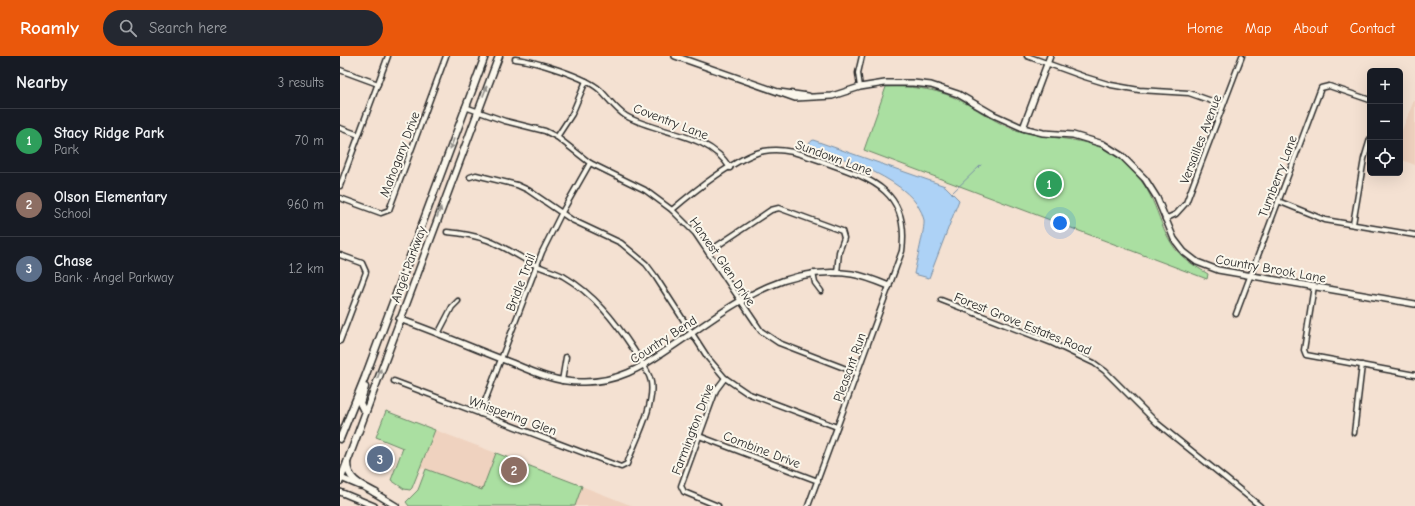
<!DOCTYPE html>
<meta charset="utf-8">
<style>
:root{--surface:#171b24;--page:#242831;--text:#f1f3f6;--muted:#9ea1a6;--line:#363941;--accent:#ea580c}
body{margin:0;font-family:"Comic Neue",sans-serif;background:var(--page);color:var(--text)}
.controls{position:absolute;right:12px;top:12px;display:grid;overflow:hidden;border-radius:6px;box-shadow:0 4px 16px #0002}
.controls button{width:36px;height:36px;display:grid;place-items:center;padding:0;border:0;border-bottom:1px solid var(--line);background:var(--surface);color:var(--text);font:20px sans-serif}
.you{position:absolute;left:720px;top:167px;width:14px;height:14px;margin:-10px;border:3px solid #fff;border-radius:50%;background:#1a73e8;box-shadow:0 0 0 6px #1a73e833}
.badge{display:grid;place-items:center;width:26px;height:26px;border-radius:50%;background:var(--accent);color:#fff;font-size:13px;font-weight:700}
.pin{position:absolute;translate:-50% -50%;border:2px solid #fff;box-shadow:0 1px 4px #0006}
.list{margin:0;padding:0;list-style:none}
h2{display:flex;justify-content:space-between;align-items:center;height:52px;margin:0;padding:0 16px;font-size:17px}
h2 small{font-size:13px;font-weight:400;color:var(--muted)}
.list li{display:grid;grid-template-columns:26px 1fr auto;gap:12px;align-items:center;box-sizing:border-box;height:64px;padding:0 16px;border-top:1px solid var(--line)}
.list b{display:block;font-size:15px;white-space:nowrap}
.list p{margin:0;font-size:13px;white-space:nowrap;color:var(--muted)}
.list em{font-size:13px;font-style:normal;color:var(--muted)}
.icon{flex:none;width:22px;height:22px;fill:none;stroke:currentColor;stroke-width:2;stroke-linecap:round;stroke-linejoin:round}
.map{position:relative;flex:none;width:1075px;height:450px;overflow:hidden}
header{display:flex;align-items:center;gap:24px;box-sizing:border-box;height:56px;padding:0 20px;background:var(--accent);color:#fff}
header strong{font-size:19px}
nav{display:flex;gap:22px;margin-inline-start:auto;font-size:14px}
.search{width:280px;height:36px;background:var(--page);display:flex;align-items:center;gap:10px;box-sizing:border-box;padding:0 14px;border-radius:22px;color:var(--muted);font-size:15px}
main{display:flex}
aside{flex:1;background:var(--surface)}
.map>svg:first-child{display:block}
</style>
<header>
<strong>Roamly</strong>
<div class="search"><svg class="icon" aria-label="search" viewBox="0 0 24 24"><circle cx="10" cy="10" r="6"/><path d="M15 15l6 6"/></svg>Search here</div>
<nav><a>Home</a><a>Map</a><a>About</a><a>Contact</a></nav>
</header>
<main>
<aside>
<h2>Nearby<small>3 results</small></h2>
<ul class="list">
<li><span class="badge" style="background:#2e9e5b">1</span><div><b>Stacy Ridge Park</b><p>Park</p></div><em>70 m</em></li>
<li><span class="badge" style="background:#8d6e63">2</span><div><b>Olson Elementary</b><p>School</p></div><em>960 m</em></li>
<li><span class="badge" style="background:#5c6f8a">3</span><div><b>Chase</b><p>Bank · Angel Parkway</p></div><em>1.2 km</em></li>
</ul>
</aside>
<div class="map">
<svg width="1075" height="450" viewBox="0 0 1075 450">
<rect width="100%" height="100%" fill="#f4e1d2"/>
<filter id="ink" filterUnits="userSpaceOnUse"><feTurbulence type="fractalNoise" baseFrequency=".025" numOctaves="2"/><feDisplacementMap in="SourceGraphic" scale="8" xChannelSelector="R" yChannelSelector="G"/><feConvolveMatrix kernelMatrix="1 2 1 2 8 2 1 2 1" color-interpolation-filters="sRGB"/></filter>
<g filter="url(#ink)">
<!-- built -->
<g fill="#efd2bf">
<path d="M1075 42V109L1060 103V79Z"/>
<path d="M95 374 156 397 293 450H136L141 434 80 411Z"/>
</g>
<!-- green -->
<g fill="#aadfa1" stroke="#6a8566">
<path d="M546 31C573 30 601 33 625 47 642 56 658 68 676 74 709 85 748 79 778 101 785 106 791 114 797 120 819 143 819 180 843 201 851 208 860 213 868 218L867 223 524 94Z"/>
<path d="M46 355 95 374 72 432 70 434 64 433 51 424 63 392 36 381Z"/>
<path d="M156 397 242 430 235 450H69L66 446 78 434 86 413 142 434Z"/>
</g>
<!-- water -->
<path fill="#add2f6" stroke="#798fa5" d="M473 84 605 130 619 144 589 222 574 218C576 207 585 173 584 164 576 124 500 102 467 89Z"/>
<g fill="none" stroke-linecap="round" stroke-linejoin="round">
<!-- stream -->
<path stroke="#798fa5" stroke-width="1" d="M612 137 641 109"/>
<defs>
<g id="minor">
<path d="M687 0 745 21 771 29 799 34 849 37 883 49"/>
<path d="M175 3C195 5 246 21 260 34 269 43 276 54 286 60 320 79 368 76 390 112"/>
<path d="M0 14 38 28"/>
<path d="M520 31 518 17 522 0"/>
<path d="M125 51 165 65 205 75 217 81 250 107 305 134 332 154 355 177 421 275 439 287 517 317"/>
<path d="M0 72 19 79"/>
<path d="M217 81 232 58 246 25"/>
<path d="M130 121 136 119 177 129 188 134 232 164 281 187 306 208 315 220 368 302 385 322 407 337 497 371"/>
<path d="M0 130 48 0"/>
<path d="M0 142 41 157 49 154 106 0"/>
<path d="M938 145 985 164 1075 179"/>
<path d="M332 154C353 136 398 100 424 95 445 91 464 99 484 106 532 123 570 135 562 195L468 450"/>
<path d="M825 163 836 158 846 147 902 0"/>
<path d="M1013 168 1024 103 1030 83"/>
<path d="M368 196 431 154 439 152 502 175 504 182 499 196 497 217"/>
<path d="M0 199 22 207 26 216 0 285"/>
<path d="M473 217 475 227 481 235"/>
<path d="M974 230 964 294 966 299 1075 319"/>
<path d="M601 244 712 287 754 307 765 315 817 367 920 450"/>
<path d="M896 258 981 32 989 30 1030 44"/>
<path d="M98 278 112 251 118 245"/>
<path d="M54 325 281 411 287 408C295 385 315 350 311 326 309 315 300 304 294 294 275 265 254 238 223 220 210 214 196 211 184 203 155 186 142 179 107 176"/>
<path d="M222 325 226 301"/>
<path d="M140 358 202 196 221 158 250 107"/>
<path d="M1014 377 1022 309"/>
<path d="M359 380 478 425"/>
<path d="M378 450 344 436 341 430 376 334 385 322"/>
</g>
<g id="tertiary">
<path d="M335 0 455 42 492 40 520 31 545 27H573L591 29 618 38 654 59 683 72 703 77 733 79 763 88 782 100 805 123 817 142 834 183 844 196 857 206 878 214 1075 248"/>
<path d="M439 36 468 40"/>
<path d="M683 72 710 0"/>
<path d="M59 263C97 276 134 293 172 307 195 317 218 327 244 326 277 326 301 312 327 294 385 256 438 207 512 218 525 220 537 225 549 230"/>
<path d="M1 422 20 430"/>
<path d="M0 436 34 450"/>
<path d="M33 436 56 450"/>
</g>
<g id="secondary">
<path d="M25 331 20 347 23 353 26 354"/>
<path d="M0 383 25 321 145 0"/>
<path d="M7 407C7 424 23 430 36 437"/>
<path d="M0 425 159 0"/>
</g>
</defs>
<!-- minor casing -->
<use href="#minor" stroke="#2b2b2b" stroke-width="7"/>
<!-- tertiary casing -->
<use href="#tertiary" stroke="#2b2b2b" stroke-width="8"/>
<!-- secondary casing -->
<use href="#secondary" stroke="#2b2b2b" stroke-width="9"/>
<!-- minor -->
<use href="#minor" stroke="#fbf7ec" stroke-width="4"/>
<!-- tertiary -->
<use href="#tertiary" stroke="#fbf7ec" stroke-width="5"/>
<!-- secondary -->
<use href="#secondary" stroke="#fbf7ec" stroke-width="6"/>
</g>
<!-- one-way arrows -->
<defs><path id="oneway-solid" d="M-6-.8H1V-3.2L6.5 0L1 3.2V.8H-6Z"/></defs>
<g fill="#93918c">
<use href="#oneway-solid" transform="translate(145 35) rotate(-69)"/>
<use href="#oneway-solid" transform="translate(112 88) rotate(111)"/>
<use href="#oneway-solid" transform="translate(99 156) rotate(-70)"/>
<use href="#oneway-solid" transform="translate(39 318) rotate(-70)"/>
</g>
</g>
<g text-anchor="middle" stroke-width="4" stroke-linejoin="round" paint-order="stroke">
<!-- street labels -->
<g font-size="13" fill="#2b2b2b" stroke="#fbf7ec">
<text transform="translate(331 65) rotate(21)" y="5">Coventry Lane</text>
<text transform="translate(860 83) rotate(-69)" y="5">Versailles Avenue</text>
<text transform="translate(59 98) rotate(-69)" y="5">Mahogany Drive</text>
<text transform="translate(494 101) rotate(20)" y="5">Sundown Lane</text>
<text transform="translate(937 120) rotate(-69)" y="5">Turnberry Lane</text>
<text transform="translate(383 205) rotate(55)" y="5">Harvest Glen Drive</text>
<text transform="translate(68 208) rotate(-70)" y="5">Angel Parkway</text>
<text transform="translate(931 212) rotate(10)" y="5">Country Brook Lane</text>
<text transform="translate(180 226) rotate(-69)" y="5">Bridle Trail</text>
<text transform="translate(683 267) rotate(22)" y="5">Forest Grove Estates Road</text>
<text transform="translate(323 283) rotate(-33)" y="5">Country Bend</text>
<text transform="translate(509 311) rotate(-70)" y="5">Pleasant Run</text>
<text transform="translate(173 359) rotate(20)" y="5">Whispering Glen</text>
<text transform="translate(352 373) rotate(-69)" y="5">Farmington Drive</text>
<text transform="translate(422 393) rotate(21)" y="5">Combine Drive</text>
</g>
</g>
</svg>
<div class="controls">
<button>+</button>
<button>−</button>
<button><svg class="icon" aria-label="locate" viewBox="0 0 24 24"><circle cx="12" cy="12" r="6"/><path d="M12 2v4M12 18v4M2 12h4M18 12h4"/></svg></button>
</div>
<div class="you"></div>
<div class="pin badge" style="left:709px;top:128px;background:#2e9e5b">1</div>
<div class="pin badge" style="left:174px;top:414px;background:#8d6e63">2</div>
<div class="pin badge" style="left:40px;top:403px;background:#5c6f8a">3</div>
</div>
</main>
